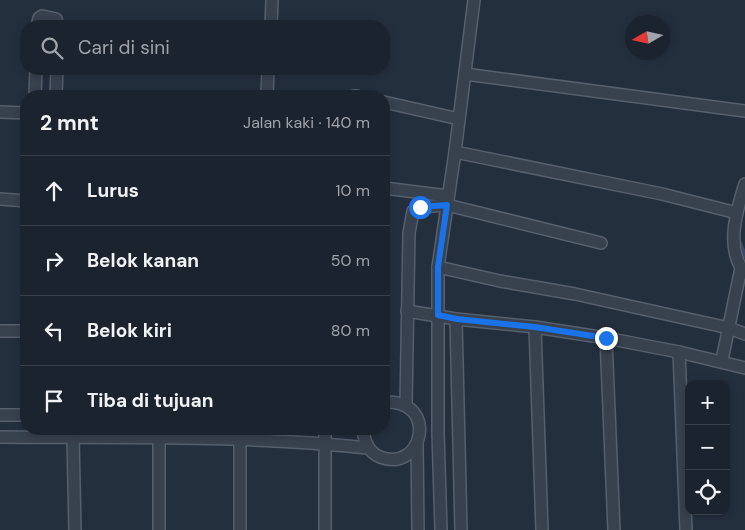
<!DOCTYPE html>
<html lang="id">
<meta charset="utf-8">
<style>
:root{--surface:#1b232e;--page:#242b36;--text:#f1f3f6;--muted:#a0a4aa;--line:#39404a}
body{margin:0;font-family:"DM Sans",sans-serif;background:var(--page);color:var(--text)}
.controls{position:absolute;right:15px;bottom:15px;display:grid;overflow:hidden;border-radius:10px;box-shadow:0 2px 8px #0003}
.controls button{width:45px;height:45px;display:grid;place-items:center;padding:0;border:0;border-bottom:1px solid var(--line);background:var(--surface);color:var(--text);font:25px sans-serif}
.compass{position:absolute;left:625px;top:15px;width:45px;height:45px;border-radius:50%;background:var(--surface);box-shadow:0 2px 8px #0003;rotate:261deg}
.stop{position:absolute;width:15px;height:15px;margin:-11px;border:4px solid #1a73e8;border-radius:50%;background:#fff}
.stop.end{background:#1a73e8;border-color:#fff;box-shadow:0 1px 5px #0008}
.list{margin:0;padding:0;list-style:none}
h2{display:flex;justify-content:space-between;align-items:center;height:65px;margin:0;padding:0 20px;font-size:21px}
h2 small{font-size:16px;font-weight:400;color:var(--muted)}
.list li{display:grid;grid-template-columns:32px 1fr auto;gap:15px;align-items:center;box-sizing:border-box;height:70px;padding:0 20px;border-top:1px solid var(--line)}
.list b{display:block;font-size:19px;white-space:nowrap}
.list em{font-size:16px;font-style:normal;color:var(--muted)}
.icon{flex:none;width:28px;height:28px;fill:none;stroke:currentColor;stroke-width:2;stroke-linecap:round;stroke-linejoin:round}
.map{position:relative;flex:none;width:745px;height:530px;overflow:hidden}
.search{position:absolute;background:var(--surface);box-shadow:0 2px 8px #0003;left:20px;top:20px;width:370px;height:55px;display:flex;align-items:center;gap:12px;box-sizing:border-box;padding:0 18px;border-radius:20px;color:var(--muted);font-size:19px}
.panel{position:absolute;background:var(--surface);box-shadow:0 2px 8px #0003;left:20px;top:90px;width:370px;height:345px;border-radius:20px}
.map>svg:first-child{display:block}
</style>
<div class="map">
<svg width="745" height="530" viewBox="0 0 745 530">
<rect width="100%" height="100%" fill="#242f3e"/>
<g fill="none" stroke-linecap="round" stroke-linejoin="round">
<!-- stream -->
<path stroke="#394c67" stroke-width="4.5" d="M738 239 745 256"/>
<defs>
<g id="street">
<path d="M37 26 39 18 42 16 56 19 58 26"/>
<path d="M271 26 272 0"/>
<path d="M465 74 745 111"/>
<path d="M35 96 36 69"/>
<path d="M56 96 57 69"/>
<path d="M267 96 268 69"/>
<path d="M354 96H357"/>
<path d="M384 102 459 119"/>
<path d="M0 112 26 113"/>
<path d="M455 152 662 194 737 213"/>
<path d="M745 184C736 212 725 249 745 273"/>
<path d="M384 188 448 196"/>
<path d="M0 199 26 201"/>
<path d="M438 267 500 281 575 294 729 328 745 334"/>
<path d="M407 311 456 319 535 327 606 338 679 352 745 368"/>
<path d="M456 319 461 530"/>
<path d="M535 327 542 530"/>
<path d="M0 331H26"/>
<path d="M606 338 614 530"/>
<path d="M679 352 686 530"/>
<path d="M723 355 741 268"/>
<path d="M406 405 409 233 413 211 420 207 447 205 601 243"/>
<path d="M0 415H26"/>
<path d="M363 429C364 441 368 452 380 457 423 474 440 399 384 402"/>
<path d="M0 437C123 438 246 435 368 448"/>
<path d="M73 437 75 530"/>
<path d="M417 445 418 530"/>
<path d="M159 530V437"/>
<path d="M240 530V441"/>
<path d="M325 530V429"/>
<path d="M441 530 438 433V267L455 152 474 0"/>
</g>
</defs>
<!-- street casing -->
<use href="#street" stroke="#565f6c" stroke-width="14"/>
<!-- street -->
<use href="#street" stroke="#38414e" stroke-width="11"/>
</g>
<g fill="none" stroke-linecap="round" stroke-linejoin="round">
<!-- route -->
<path stroke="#1a73e8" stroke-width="6" d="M420 207 447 205 438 267V315L457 319 535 327 606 338"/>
</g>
</svg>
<div class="controls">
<button>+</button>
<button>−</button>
<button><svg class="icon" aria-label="locate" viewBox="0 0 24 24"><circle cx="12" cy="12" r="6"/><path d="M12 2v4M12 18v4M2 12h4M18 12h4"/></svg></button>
</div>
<svg class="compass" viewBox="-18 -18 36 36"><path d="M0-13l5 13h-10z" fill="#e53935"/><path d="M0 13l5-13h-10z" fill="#a0a4aa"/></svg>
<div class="stop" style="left:420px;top:207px"></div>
<div class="stop end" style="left:606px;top:338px"></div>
<div class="search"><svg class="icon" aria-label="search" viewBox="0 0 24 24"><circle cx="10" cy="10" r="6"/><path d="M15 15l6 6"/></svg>Cari di sini</div>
<section class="panel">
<h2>2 mnt<small>Jalan kaki · 140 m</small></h2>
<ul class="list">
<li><svg class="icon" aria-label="ahead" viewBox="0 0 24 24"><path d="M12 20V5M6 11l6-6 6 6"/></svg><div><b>Lurus</b></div><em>10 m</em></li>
<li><svg class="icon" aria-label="right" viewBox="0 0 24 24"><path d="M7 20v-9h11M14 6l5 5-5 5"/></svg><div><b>Belok kanan</b></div><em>50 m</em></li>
<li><svg class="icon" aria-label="left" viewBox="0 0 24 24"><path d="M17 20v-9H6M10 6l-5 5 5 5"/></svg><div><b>Belok kiri</b></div><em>80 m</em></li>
<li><svg class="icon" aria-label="arrive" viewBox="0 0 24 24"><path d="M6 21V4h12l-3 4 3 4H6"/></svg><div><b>Tiba di tujuan</b></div></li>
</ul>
</section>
</div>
